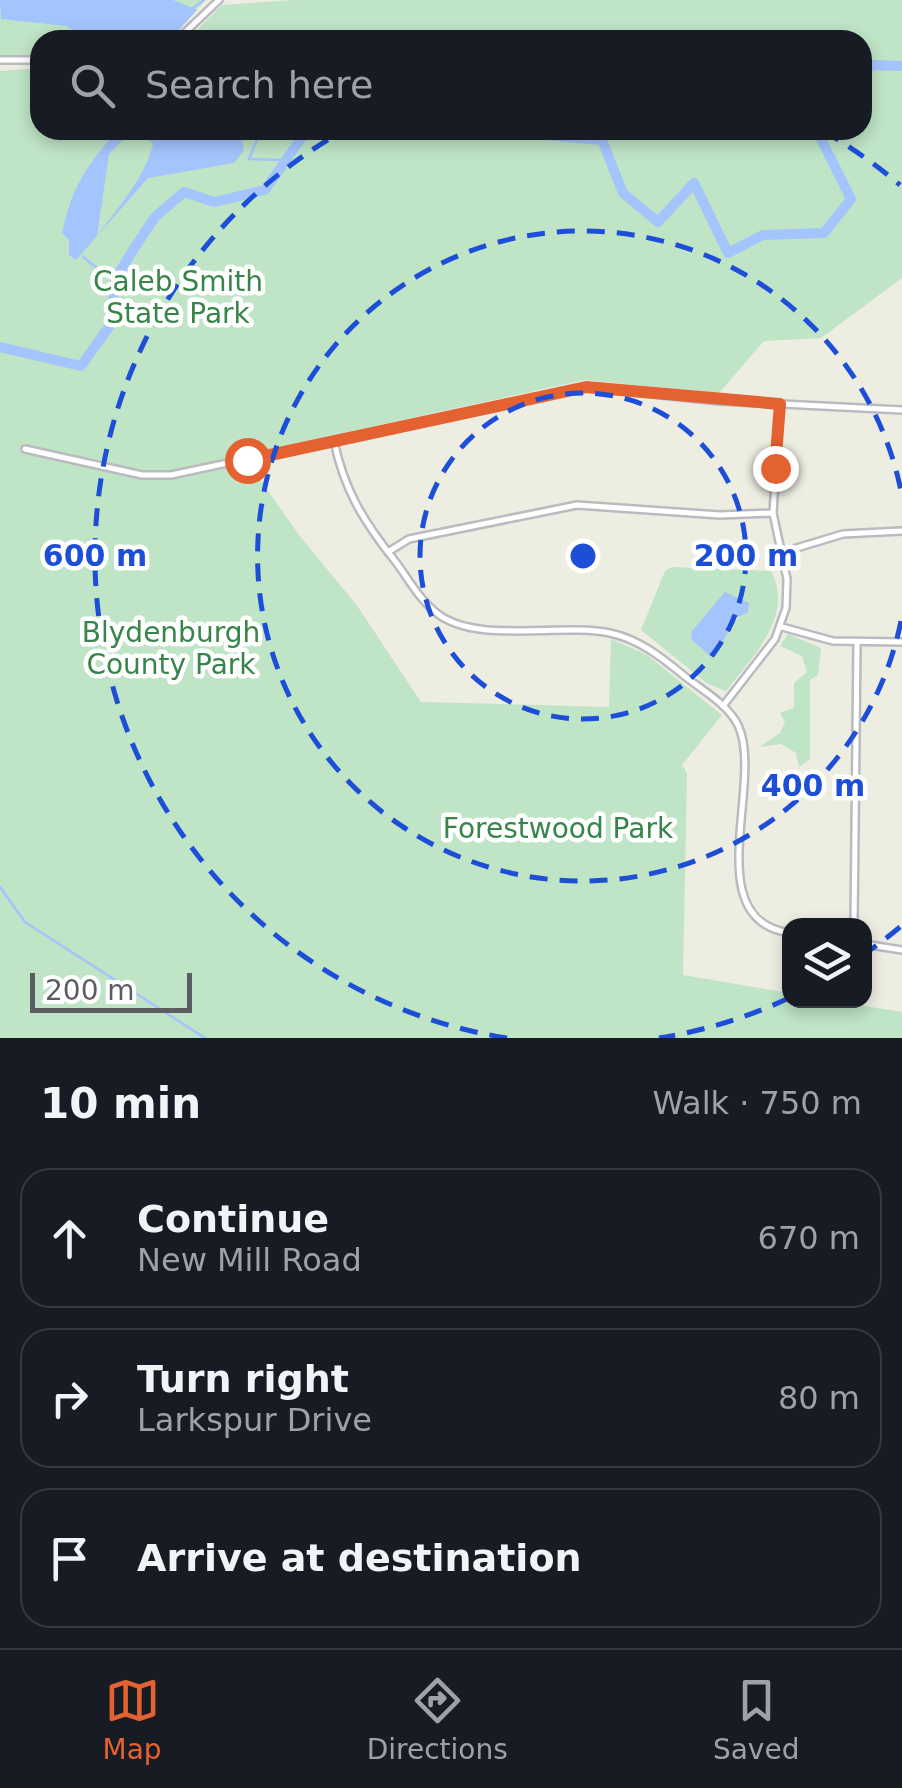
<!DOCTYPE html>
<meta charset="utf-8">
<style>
:root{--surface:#171b24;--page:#20242c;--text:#f1f3f6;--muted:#9ea1a6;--line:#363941;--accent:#e46131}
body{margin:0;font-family:"DejaVu Sans",sans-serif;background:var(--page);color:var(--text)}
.controls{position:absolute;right:30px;bottom:30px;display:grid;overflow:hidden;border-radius:20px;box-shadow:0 5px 15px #0003}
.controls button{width:90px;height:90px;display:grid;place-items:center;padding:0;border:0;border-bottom:2px solid var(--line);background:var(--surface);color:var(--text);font:50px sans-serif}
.scale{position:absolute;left:30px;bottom:25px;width:162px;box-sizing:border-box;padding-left:10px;border:5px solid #5b5d63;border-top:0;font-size:28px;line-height:35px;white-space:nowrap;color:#5b5d63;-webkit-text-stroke:8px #fff;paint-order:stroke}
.stop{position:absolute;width:30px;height:30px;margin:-22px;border:8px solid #e46131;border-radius:50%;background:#fff}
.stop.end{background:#e46131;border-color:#fff;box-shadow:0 2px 10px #0008}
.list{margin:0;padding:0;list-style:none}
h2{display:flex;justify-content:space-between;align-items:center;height:130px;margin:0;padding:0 40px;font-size:42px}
h2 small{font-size:32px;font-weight:400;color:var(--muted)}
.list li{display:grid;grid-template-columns:65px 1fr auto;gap:30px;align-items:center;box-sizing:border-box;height:140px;margin:0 20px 20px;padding:0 20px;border:2px solid var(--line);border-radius:30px}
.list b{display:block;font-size:38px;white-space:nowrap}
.list p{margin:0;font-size:32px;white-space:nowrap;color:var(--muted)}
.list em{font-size:32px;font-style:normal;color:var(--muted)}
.icon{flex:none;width:55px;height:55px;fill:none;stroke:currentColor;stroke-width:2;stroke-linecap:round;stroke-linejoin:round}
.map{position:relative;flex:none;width:902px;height:1038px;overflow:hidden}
.search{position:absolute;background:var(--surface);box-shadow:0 5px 15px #0003;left:30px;right:30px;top:30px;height:110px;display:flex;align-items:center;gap:25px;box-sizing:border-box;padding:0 35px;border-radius:30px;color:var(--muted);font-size:38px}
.sheet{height:610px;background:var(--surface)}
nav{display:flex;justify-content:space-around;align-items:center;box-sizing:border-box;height:140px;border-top:2px solid var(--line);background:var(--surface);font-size:28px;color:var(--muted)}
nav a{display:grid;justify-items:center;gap:5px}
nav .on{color:var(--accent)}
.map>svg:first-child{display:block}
</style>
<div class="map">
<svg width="902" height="1038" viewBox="0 0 902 1038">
<rect width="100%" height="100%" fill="#edede2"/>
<!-- green -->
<g fill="#bfe4c6" fill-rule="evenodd">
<path d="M0 0H200L205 1 167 40H40V58H0Z"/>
<path d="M294 0H902V278L821 338 764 341 719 393 584 380 243 455 299 535 358 607 421 702 609 707 611 639 647 655 722 715 682 765 687 773 683 975 789 993 790 1001H834L902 1012V1038H0V71L40 68V130H862V40H187L222 5Z"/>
<path d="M672 567 771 571C795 616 752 657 726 691L708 684 641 630 665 571ZM740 596 742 614 723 634 716 655 711 656 691 639 713 611Z"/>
<path d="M788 634 821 648 818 675 810 680V759L799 767 796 753 781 744 759 747 780 733 785 722 780 713 794 708V683L807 672 802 656 780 646Z"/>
</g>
<!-- water -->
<g fill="#a3c4fc" fill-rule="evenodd">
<path d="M0 0H173L197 10 170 40H88L66 26 1 19Z"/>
<path d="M118 130H240L244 150 234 163 148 178 76 260 69 255V240L62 233C73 185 86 166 118 130ZM141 132 153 144C145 178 118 208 97 236L109 154 128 135Z"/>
<path d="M725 592 749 603 748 612 734 619 716 656H710L691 639 692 631Z"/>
</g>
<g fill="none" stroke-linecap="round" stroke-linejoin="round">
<!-- stream -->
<g stroke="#a3c4fc" stroke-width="2.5">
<path d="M193 8 204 0"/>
<path d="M247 130 257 140 249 159 285 160"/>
<path d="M83 257 102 272"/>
<path d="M107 275 115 280"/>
<path d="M0 887 25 922 205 1038"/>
</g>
<!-- river -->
<g stroke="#a3c4fc" stroke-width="10">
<path d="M862 77 871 65 902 66"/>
<path d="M334 130 345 135 388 130"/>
<path d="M483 130 602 140 623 193 658 222 694 183 728 253 763 235 824 233 851 199 818 133 820 130"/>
<path d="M0 347 81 366 111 324 115 280 133 250 155 217 184 192 214 202 265 190 307 130"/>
</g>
<defs>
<g id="minor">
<path d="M177 40 219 0"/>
<path d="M0 60H40"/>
<path d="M334 441C344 490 364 522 395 561 408 578 420 601 438 614 477 644 561 623 610 633 638 639 660 656 682 674 700 689 727 703 738 725 765 781 697 920 790 933"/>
<path d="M25 449 142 475H171L586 387 719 401 902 410"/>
<path d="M388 552 409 539 577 505 720 515 773 513"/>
<path d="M780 553 843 534 902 531"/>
<path d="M782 627 833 641 902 642"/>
<path d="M723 706 775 639 786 608 787 579 773 513 780 404"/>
<path d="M854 926 857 642"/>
<path d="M864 944 902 950"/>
</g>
</defs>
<!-- minor casing -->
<use href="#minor" stroke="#babbc1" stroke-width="10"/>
<!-- minor -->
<use href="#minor" stroke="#fff" stroke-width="5"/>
</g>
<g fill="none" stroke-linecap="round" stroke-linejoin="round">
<!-- route -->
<path stroke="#e46131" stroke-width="12" d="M247 460 586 387 780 404 775 468"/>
</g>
<!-- distance rings -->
<g fill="none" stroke="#1d4ed8" stroke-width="5" stroke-dasharray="18 12">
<circle cx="583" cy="556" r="163"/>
<path d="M901 621A325 325 0 1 1 901 491"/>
<path d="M900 927A488 488 0 0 1 866 953M789 998A488 488 0 0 1 659 1038M507 1038A488 488 0 0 1 343 131M823 131A488 488 0 0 1 900 185"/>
</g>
<g text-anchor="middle" stroke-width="9" stroke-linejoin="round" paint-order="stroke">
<!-- park labels -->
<g font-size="28" fill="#37854a" stroke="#fff">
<text x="178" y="291">Caleb Smith<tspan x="178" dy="32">State Park</tspan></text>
<text x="171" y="642">Blydenburgh<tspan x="171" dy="32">County Park</tspan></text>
<text x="558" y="838">Forestwood Park</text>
</g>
</g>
<circle cx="583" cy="556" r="15" fill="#1d4ed8" stroke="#fff" stroke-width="5"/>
<g font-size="30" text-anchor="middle" font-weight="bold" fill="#1d4ed8" stroke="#fff" stroke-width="9" stroke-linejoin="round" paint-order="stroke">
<text x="746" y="566">200 m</text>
<text x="95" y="566">600 m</text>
<text x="813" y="796">400 m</text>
</g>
</svg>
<div class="controls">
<button><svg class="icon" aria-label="layers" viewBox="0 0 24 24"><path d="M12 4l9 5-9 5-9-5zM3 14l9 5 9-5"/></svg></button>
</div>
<div class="scale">200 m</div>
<div class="stop" style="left:247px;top:460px"></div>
<div class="stop end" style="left:775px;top:468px"></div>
<div class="search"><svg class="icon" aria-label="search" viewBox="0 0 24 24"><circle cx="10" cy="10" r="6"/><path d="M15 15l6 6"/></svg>Search here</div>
</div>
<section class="sheet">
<h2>10 min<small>Walk · 750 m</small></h2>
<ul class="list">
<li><svg class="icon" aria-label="ahead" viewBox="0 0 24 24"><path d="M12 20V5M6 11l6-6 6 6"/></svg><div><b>Continue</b><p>New Mill Road</p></div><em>670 m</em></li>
<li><svg class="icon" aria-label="right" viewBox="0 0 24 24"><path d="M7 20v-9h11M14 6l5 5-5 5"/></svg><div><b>Turn right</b><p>Larkspur Drive</p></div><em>80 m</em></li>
<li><svg class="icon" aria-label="arrive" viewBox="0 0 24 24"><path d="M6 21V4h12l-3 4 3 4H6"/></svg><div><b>Arrive at destination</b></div></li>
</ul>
</section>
<nav>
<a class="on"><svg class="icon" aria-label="map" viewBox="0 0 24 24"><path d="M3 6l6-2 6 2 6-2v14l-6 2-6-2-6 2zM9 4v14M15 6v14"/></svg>Map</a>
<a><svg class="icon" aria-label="directions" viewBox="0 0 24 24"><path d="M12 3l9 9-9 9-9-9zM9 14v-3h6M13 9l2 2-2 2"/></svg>Directions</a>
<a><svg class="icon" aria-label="saved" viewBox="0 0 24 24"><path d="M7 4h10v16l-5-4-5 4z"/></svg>Saved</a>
</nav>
